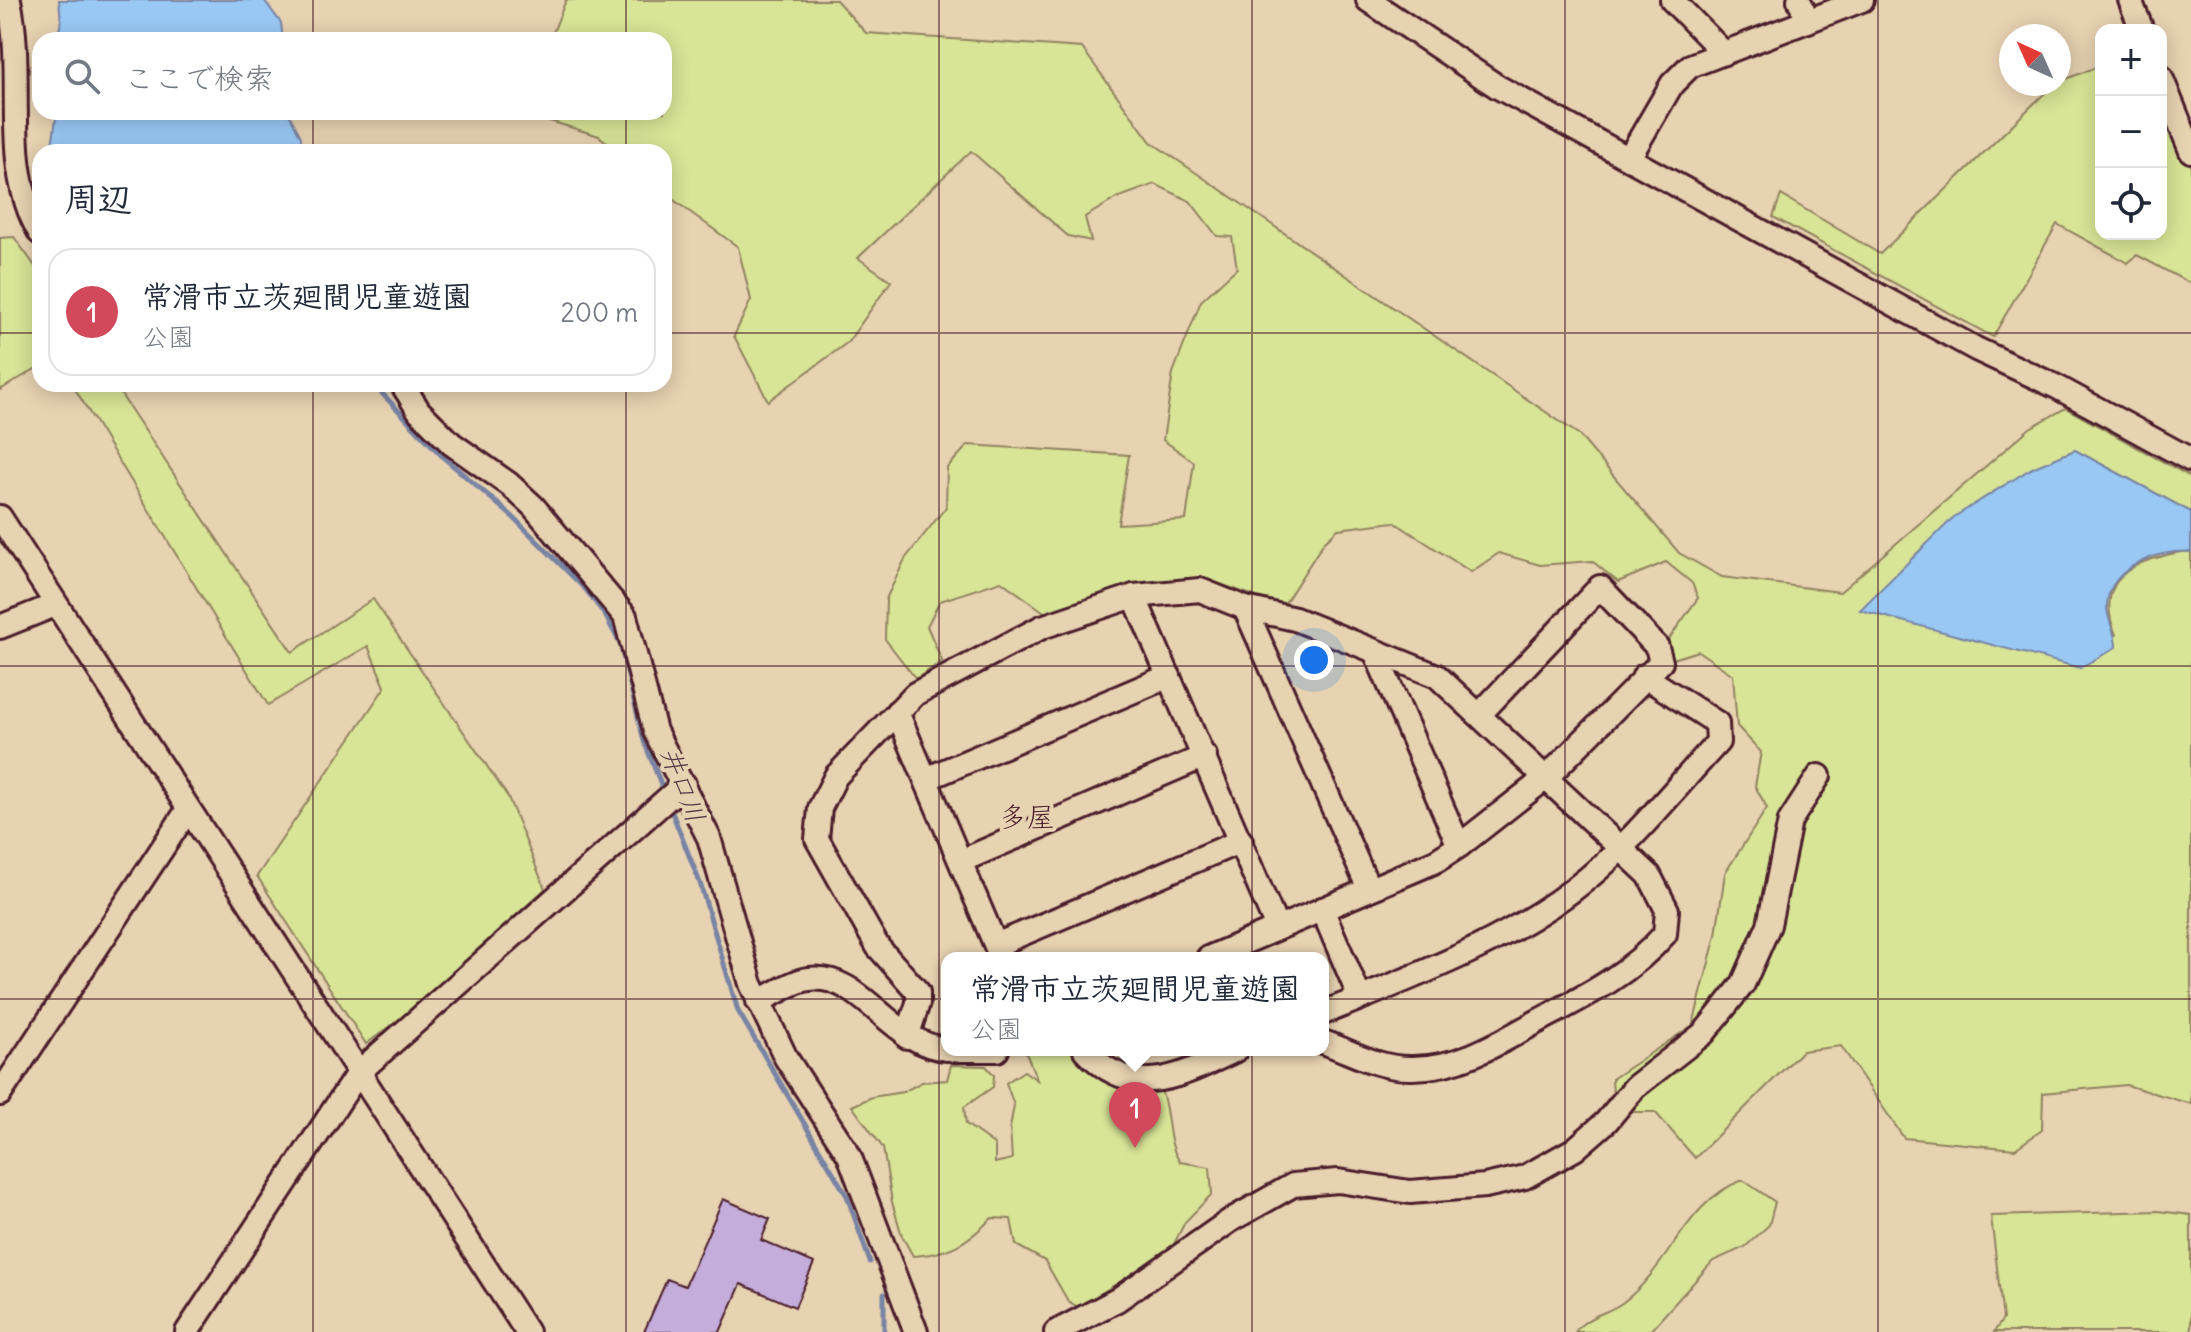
<!DOCTYPE html>
<html lang="ja">
<meta charset="utf-8">
<style>
:root{--surface:#fff;--page:#f2f2f3;--text:#1f2937;--muted:#747a83;--line:#e0e1e3;--accent:#d1495b}
body{margin:0;font-family:Delius,"Klee One",sans-serif;background:var(--page);color:var(--text)}
.controls{position:absolute;right:24px;top:24px;display:grid;overflow:hidden;border-radius:16px;box-shadow:0 4px 20px #0003}
.controls button{width:72px;height:72px;display:grid;place-items:center;padding:0;border:0;border-bottom:2px solid var(--line);background:var(--surface);color:var(--text);font:40px sans-serif}
.compass{position:absolute;left:1999px;top:24px;width:72px;height:72px;border-radius:50%;background:var(--surface);box-shadow:0 4px 20px #0003;rotate:315deg}
.you{position:absolute;left:1314px;top:660px;width:28px;height:28px;margin:-20px;border:6px solid #fff;border-radius:50%;background:#1a73e8;box-shadow:0 0 0 12px #1a73e833}
.badge{display:grid;place-items:center;width:52px;height:52px;border-radius:50%;background:var(--accent);color:#fff;font-size:26px;font-weight:700}
.pin{position:absolute;translate:-50% -66px;filter:drop-shadow(0 2px 4px #0008)}
.pin::after{content:'';position:absolute;top:42px;width:28px;height:24px;background:inherit;clip-path:polygon(0 0,100% 0,50% 100%)}
.popup{position:absolute;left:941px;top:952px;width:388px;height:104px;box-sizing:border-box;display:grid;place-content:center;border-radius:16px;background:var(--surface);filter:drop-shadow(0 2px 6px #0005);font-size:26px;white-space:nowrap;color:var(--muted)}
.popup b{font-size:30px;color:var(--text)}
.popup::after{content:'';position:absolute;left:50%;top:100%;margin-left:-16px;border:16px solid transparent;border-top-color:var(--surface)}
.list{margin:0;padding:0;list-style:none}
h2{display:flex;justify-content:space-between;align-items:center;height:104px;margin:0;padding:0 32px;font-size:34px}
h2 small{font-size:26px;font-weight:400;color:var(--muted)}
.list li{display:grid;grid-template-columns:52px 1fr auto;gap:24px;align-items:center;box-sizing:border-box;height:128px;margin:0 16px 16px;padding:0 16px;border:2px solid var(--line);border-radius:24px}
.list b{display:block;font-size:30px;white-space:nowrap}
.list p{margin:0;font-size:26px;white-space:nowrap;color:var(--muted)}
.list em{font-size:26px;font-style:normal;color:var(--muted)}
.icon{flex:none;width:44px;height:44px;fill:none;stroke:currentColor;stroke-width:2;stroke-linecap:round;stroke-linejoin:round}
.map{position:relative;flex:none;width:2191px;height:1332px;overflow:hidden}
.search{position:absolute;background:var(--surface);box-shadow:0 4px 20px #0003;left:32px;top:32px;width:640px;height:88px;display:flex;align-items:center;gap:20px;box-sizing:border-box;padding:0 28px;border-radius:24px;color:var(--muted);font-size:30px}
.panel{position:absolute;background:var(--surface);box-shadow:0 4px 20px #0003;left:32px;top:144px;width:640px;height:248px;border-radius:24px}
.map>svg:first-child{display:block}
</style>
<div class="map">
<svg width="2191" height="1332" viewBox="0 0 2191 1332">
<rect width="100%" height="100%" fill="#e7d2b1"/>
<filter id="ink" filterUnits="userSpaceOnUse"><feTurbulence type="fractalNoise" baseFrequency=".0125" numOctaves="2"/><feDisplacementMap in="SourceGraphic" scale="16" xChannelSelector="R" yChannelSelector="G"/><feConvolveMatrix kernelMatrix="1 2 1 2 8 2 1 2 1" color-interpolation-filters="sRGB"/></filter>
<g filter="url(#ink)">
<!-- green -->
<g fill="#d8e496" stroke="#918260" stroke-width="2">
<path d="M566 0H836L866 33 1082 48 1151 142 1578 434 1679 553 1722 577 1840 592 2030 428 2066 408 2191 477V512L2075 450C2001 481 1950 517 1896 575L2116 635C2098 592 2118 567 2160 557 2170 554 2180 551 2191 552V1104L2126 1085 2043 1093 2042 1130 2015 1149 1904 1138 1841 1046 1802 1051 1695 1158 1655 1112H1614L1612 1079 1693 1025 1716 935 1725 873 1767 808 1755 786 1761 752 1737 726 1733 675 1698 651 1673 659 1664 646 1698 598 1692 583 1666 562 1618 582 1592 561 1540 565 1499 553 1471 572 1394 522 1338 529 1324 542 1283 606 1200 577 1126 590 1047 614 1001 581 940 601 927 626 942 661 916 679 885 639 886 599 905 559 946 507 947 468 968 445 1129 455 1118 524 1186 520 1194 462 1163 440 1173 373 1201 301 1237 268 1232 237 1217 236 1190 201 1155 184 1117 198 1085 217 1091 241 1068 236 971 151 858 258 891 281 848 342 768 401 734 336 751 300 738 247 664 193V152H618L599 136 540 118V112H664V40H550Z"/>
<path d="M2101 65V234H2161V89L2191 159V284L2137 255 2128 263 2057 224 1993 337 1773 217 1781 195 1880 254 2054 84Z"/>
<path d="M14 237 40 273V366L0 390V238Z"/>
<path d="M72 384H114L292 652 373 599 508 797 545 889 415 1008 366 1044 257 876 385 687 368 646 268 705Z"/>
<path d="M1025 1050H1072C1100 1075 1120 1096 1160 1088 1171 1112 1165 1140 1180 1162L1210 1167 1212 1194 1185 1222 1170 1252 1078 1307 1068 1301 1045 1261 1016 1245 1011 1219 992 1218C967 1243 949 1254 913 1256L902 1236 892 1202 883 1148 852 1106 872 1097 903 1092 922 1082 947 1080 951 1065 986 1066 994 1075 993 1087 964 1107 966 1124 995 1145V1163L1012 1159 1010 1128 1014 1105 1006 1083 1024 1071 1037 1080Z"/>
<path d="M1743 1180 1775 1202 1769 1225 1745 1247 1713 1261 1649 1332H1575C1587 1315 1607 1314 1622 1303 1671 1267 1685 1201 1743 1180Z"/>
<path d="M2158 1211 2191 1215V1332H1994L2003 1319 1991 1216Z"/>
</g>
<!-- water -->
<g fill="#99c8f4" stroke="#7984a4" stroke-width="2">
<path d="M59 0H264L281 23 283 40H57L61 21Z"/>
<path d="M57 112H288L301 137V152H51Z"/>
<path d="M2075 450 2191 512V552C2160 548 2109 568 2107 604 2106 619 2116 631 2116 647L2080 668 1860 610 1954 517 2032 468Z"/>
</g>
<g fill="none" stroke-linecap="round" stroke-linejoin="round">
<!-- stream -->
<g stroke="#7984a4" stroke-width="5">
<path d="M373 384 443 457 513 517 587 591 605 615 620 643 644 741 664 792"/>
<path d="M669 805 700 883 738 1011 847 1196 870 1262"/>
<path d="M884 1294V1332"/>
</g>
</g>
<!-- building -->
<path fill="#c4addb" stroke="#4a1f2b" stroke-width="2" d="M723 1199 770 1219 761 1240 814 1263 795 1307 741 1284 720 1332H644L667 1279 685 1286Z"/>
<g fill="none" stroke-linecap="round" stroke-linejoin="round">
<defs>
<g id="minor">
<path d="M9 0C26 80 0 165 40 233"/>
<path d="M1368 0 1498 87 1976 349 2057 387 2191 460"/>
<path d="M1672 0 1724 53"/>
<path d="M1799 0 1808 21"/>
<path d="M2130 0 2142 30"/>
<path d="M2161 77 2191 151"/>
<path d="M1629 158 1672 84 1690 66 1862 0"/>
<path d="M402 384 419 411 452 444 509 484 533 506 625 616 655 731 709 838 751 984 786 1058 849 1155 916 1332"/>
<path d="M0 517 527 1332"/>
<path d="M1134 596 1277 928"/>
<path d="M1245 608 1369 889"/>
<path d="M0 627 55 605"/>
<path d="M1376 654 1459 846"/>
<path d="M897 712 1001 958"/>
<path d="M926 779 1169 676"/>
<path d="M961 861 1205 756"/>
<path d="M1322 909 1360 998"/>
<path d="M996 945 1241 841"/>
<path d="M1208 958 1436 861 1459 846 1547 777 1661 662 1657 647 1600 587 1481 713"/>
<path d="M758 1001C775 995 791 981 809 979 862 972 890 1045 947 1049"/>
<path d="M1323 1013C1413 977 1512 941 1588 878 1635 839 1676 787 1718 742L1717 723 1644 676"/>
<path d="M907 1037 918 1003V992L878 947 817 839 820 808 836 776 915 694 1042 627 1134 596 1200 590 1245 608 1295 619 1437 676 1649 875 1667 910 1665 934C1630 974 1586 996 1540 1020 1499 1043 1458 1069 1410 1068 1377 1068 1352 1052 1323 1042"/>
<path d="M954 1050H997"/>
<path d="M1085 1050C1134 1103 1182 1075 1236 1050"/>
<path d="M0 1094 187 811"/>
<path d="M187 1332 358 1073 684 784"/>
<path d="M1056 1332 1117 1300 1231 1220 1293 1185 1338 1181 1410 1192 1485 1186 1525 1177 1575 1149 1606 1122 1635 1087 1704 1033 1743 984 1769 925 1790 821 1819 776"/>
</g>
</defs>
<!-- minor casing -->
<use href="#minor" stroke="#4a1f2b" stroke-width="28"/>
<!-- minor -->
<use href="#minor" stroke="#e7d2b1" stroke-width="22"/>
</g>
</g>
<!-- grid -->
<path fill="none" stroke="#4a1f2b" stroke-width="2" stroke-opacity="0.55" d="M313 0V40M626 0V40M939 0V1332M1252 0V1332M1565 0V1332M1878 0V1332M313 112V152M626 112V152M0 333H40M664 333H2191M313 384V1332M626 384V1332M0 666H2191M0 999H2191"/>
<g text-anchor="middle" stroke-width="8" stroke-linejoin="round" paint-order="stroke">
<!-- water labels -->
<g font-size="26" font-style="italic" fill="#563849" stroke="#e7d2b1">
<text transform="translate(683 785) rotate(69)" y="9">井口川</text>
</g>
<!-- quarter labels -->
<g font-size="28" fill="#4a1f2b" stroke="#e7d2b1">
<text x="1027" y="827">多屋</text>
</g>
</g>
</svg>
<div class="controls">
<button>+</button>
<button>−</button>
<button><svg class="icon" aria-label="locate" viewBox="0 0 24 24"><circle cx="12" cy="12" r="6"/><path d="M12 2v4M12 18v4M2 12h4M18 12h4"/></svg></button>
</div>
<svg class="compass" viewBox="-18 -18 36 36"><path d="M0-13l5 13h-10z" fill="#e53935"/><path d="M0 13l5-13h-10z" fill="#747a83"/></svg>
<div class="you"></div>
<div class="pin badge" style="left:1135px;top:1148px">1</div>
<div class="popup"><b>常滑市立茨廻間児童遊園</b>公園</div>
<div class="search"><svg class="icon" aria-label="search" viewBox="0 0 24 24"><circle cx="10" cy="10" r="6"/><path d="M15 15l6 6"/></svg>ここで検索</div>
<section class="panel">
<h2>周辺<small></small></h2>
<ul class="list">
<li><span class="badge">1</span><div><b>常滑市立茨廻間児童遊園</b><p>公園</p></div><em>200 m</em></li>
</ul>
</section>
</div>
